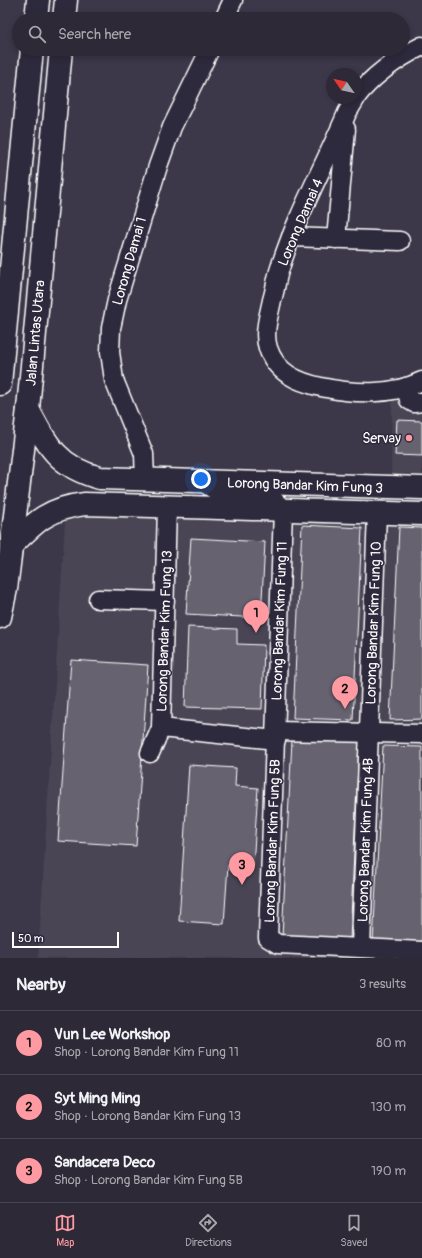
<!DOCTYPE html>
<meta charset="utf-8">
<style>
:root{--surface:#2d2937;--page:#35313f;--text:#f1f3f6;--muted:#a7a6ad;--line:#484552;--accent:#ff9aa2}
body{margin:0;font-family:Pangolin,sans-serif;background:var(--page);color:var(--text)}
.compass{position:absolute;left:326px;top:68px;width:36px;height:36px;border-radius:50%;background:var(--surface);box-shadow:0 2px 6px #0003;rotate:304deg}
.scale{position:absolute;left:12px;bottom:10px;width:107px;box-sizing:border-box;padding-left:4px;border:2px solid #fff;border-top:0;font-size:11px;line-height:14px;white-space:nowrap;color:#fff;-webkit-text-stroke:3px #2f2a3d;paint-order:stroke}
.you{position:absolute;left:201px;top:479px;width:14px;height:14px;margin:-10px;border:3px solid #fff;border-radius:50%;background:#1a73e8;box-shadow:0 0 0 6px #1a73e833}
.badge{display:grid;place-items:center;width:26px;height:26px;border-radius:50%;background:var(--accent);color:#111;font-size:13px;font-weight:700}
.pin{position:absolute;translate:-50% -33px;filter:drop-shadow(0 1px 2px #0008)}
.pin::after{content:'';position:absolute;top:21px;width:14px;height:12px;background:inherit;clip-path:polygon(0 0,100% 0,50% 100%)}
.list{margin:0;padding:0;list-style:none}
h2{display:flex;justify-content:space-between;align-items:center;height:52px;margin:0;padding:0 16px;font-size:17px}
h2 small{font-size:13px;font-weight:400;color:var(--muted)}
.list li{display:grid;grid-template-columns:26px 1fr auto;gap:12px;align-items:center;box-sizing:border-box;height:64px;padding:0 16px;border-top:1px solid var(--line)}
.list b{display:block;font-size:15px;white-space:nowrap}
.list p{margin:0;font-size:13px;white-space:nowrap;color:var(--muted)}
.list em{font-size:13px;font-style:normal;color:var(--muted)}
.icon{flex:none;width:22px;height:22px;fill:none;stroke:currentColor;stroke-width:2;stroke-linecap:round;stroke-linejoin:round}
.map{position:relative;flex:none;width:422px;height:958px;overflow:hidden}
.search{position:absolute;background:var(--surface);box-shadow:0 2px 6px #0003;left:12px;right:12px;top:12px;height:44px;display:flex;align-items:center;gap:10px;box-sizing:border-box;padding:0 14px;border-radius:22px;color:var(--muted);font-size:15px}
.sheet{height:244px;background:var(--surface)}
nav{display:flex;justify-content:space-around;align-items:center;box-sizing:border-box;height:56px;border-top:1px solid var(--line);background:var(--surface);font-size:11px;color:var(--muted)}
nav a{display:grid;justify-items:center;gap:2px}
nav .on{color:var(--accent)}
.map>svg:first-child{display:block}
</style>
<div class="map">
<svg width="422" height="958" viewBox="0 0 422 958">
<rect width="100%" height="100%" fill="#3c3749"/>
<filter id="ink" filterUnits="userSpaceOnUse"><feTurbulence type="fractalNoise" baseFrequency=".025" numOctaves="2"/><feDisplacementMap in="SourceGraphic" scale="8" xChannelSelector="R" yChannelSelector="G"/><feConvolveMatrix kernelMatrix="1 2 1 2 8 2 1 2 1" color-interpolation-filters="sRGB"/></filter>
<g filter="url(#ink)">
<!-- built -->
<g fill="#494455">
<path d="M422 395V475L391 474 392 398 402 399Z"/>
<path d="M95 514 422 519V958H38L65 520Z"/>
</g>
<!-- building -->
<g fill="#666270" stroke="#fff">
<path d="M397 420 422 421V456L395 455Z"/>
<path d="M302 525 362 528 353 720 293 718Z"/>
<path d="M399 527 422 528V719L390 720Z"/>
<path d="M191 538 265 542 261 618 186 614Z"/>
<path d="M188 627 237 629V644L264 645 262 709 185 707Z"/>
<path d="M71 660 148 665 136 846 58 841Z"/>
<path d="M292 740 359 742 350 940 282 937Z"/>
<path d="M383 746 422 747V946L373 944Z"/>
<path d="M189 765 236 768 235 786 258 788 253 867 228 865 224 924 179 921Z"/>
</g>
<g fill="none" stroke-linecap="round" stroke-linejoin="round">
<defs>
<g id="minor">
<path d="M224 19 233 0"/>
<path d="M356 97C374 74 396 59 422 46"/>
<path d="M356 98 347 113C325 165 296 216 279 271 276 281 275 291 272 300 269 315 263 333 268 348 276 373 298 382 321 387 353 394 392 396 422 381"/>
<path d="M291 237 400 241"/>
<path d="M336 239 346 129"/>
<path d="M406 387 409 400 414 403 422 402"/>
<path d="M145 480 144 454 114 380 110 352 111 328 117 300 158 166 172 127 210 49"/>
<path d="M202 482C208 485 215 491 222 493 244 499 268 487 283 510L268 938 278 944 422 951"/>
<path d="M98 599 165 601"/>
<path d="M161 728 276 740"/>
<path d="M276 731 422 734"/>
<path d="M150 753 161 728 167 507"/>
<path d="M361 947 377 513"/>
</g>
<g id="major">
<path d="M36 19 38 0"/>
<path d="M64 19 66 0"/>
<path d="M0 384 32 49"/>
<path d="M28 409C47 445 58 467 100 478L422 488"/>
<path d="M11 546C36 521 49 508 85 504L422 514"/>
<path d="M0 617 6 589 28 409 61 49"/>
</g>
</defs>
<!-- minor casing -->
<use href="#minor" stroke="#fff" stroke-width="21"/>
<!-- major casing -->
<use href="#major" stroke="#fff" stroke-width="25"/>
<!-- minor -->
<use href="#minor" stroke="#2f2a3d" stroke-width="18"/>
<!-- major -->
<use href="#major" stroke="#2f2a3d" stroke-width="22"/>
</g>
</g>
<!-- markers -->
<circle fill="#ff9aa2" stroke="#2f2a3d" stroke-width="1.5" cx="409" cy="438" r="4"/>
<g text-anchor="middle" stroke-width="3" stroke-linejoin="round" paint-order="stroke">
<!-- street labels -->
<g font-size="14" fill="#fff" stroke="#2f2a3d">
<text transform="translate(300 222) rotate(-67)" y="5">Lorong Damai 4</text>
<text transform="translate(129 261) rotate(-74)" y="5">Lorong Damai 1</text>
<text transform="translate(35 333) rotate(-85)" y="5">Jalan Lintas Utara</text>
<text transform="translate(305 485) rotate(2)" y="5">Lorong Bandar Kim Fung 3</text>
<text transform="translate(279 621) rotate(-88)" y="5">Lorong Bandar Kim Fung 11</text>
<text transform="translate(373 623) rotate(-88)" y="5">Lorong Bandar Kim Fung 10</text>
<text transform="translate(164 631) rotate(-88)" y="5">Lorong Bandar Kim Fung 13</text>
<text transform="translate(365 840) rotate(-88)" y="5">Lorong Bandar Kim Fung 4B</text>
<text transform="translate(272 841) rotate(-88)" y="5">Lorong Bandar Kim Fung 5B</text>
</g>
<!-- poi labels -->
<g font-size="14" fill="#fff" stroke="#2f2a3d" text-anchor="end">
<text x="401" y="443">Servay</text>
</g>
</g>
</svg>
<svg class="compass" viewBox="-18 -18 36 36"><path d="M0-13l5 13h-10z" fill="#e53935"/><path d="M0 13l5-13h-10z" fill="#a7a6ad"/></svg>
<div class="scale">50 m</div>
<div class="you"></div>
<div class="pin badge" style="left:256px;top:633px">1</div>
<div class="pin badge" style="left:345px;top:709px">2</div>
<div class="pin badge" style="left:242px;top:885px">3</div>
<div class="search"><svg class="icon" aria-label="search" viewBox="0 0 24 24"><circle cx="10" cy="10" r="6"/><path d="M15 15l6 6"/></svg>Search here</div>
</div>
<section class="sheet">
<h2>Nearby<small>3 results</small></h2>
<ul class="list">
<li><span class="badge">1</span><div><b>Vun Lee Workshop</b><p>Shop · Lorong Bandar Kim Fung 11</p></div><em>80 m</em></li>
<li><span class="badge">2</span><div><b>Syt Ming Ming</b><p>Shop · Lorong Bandar Kim Fung 13</p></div><em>130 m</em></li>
<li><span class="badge">3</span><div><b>Sandacera Deco</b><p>Shop · Lorong Bandar Kim Fung 5B</p></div><em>190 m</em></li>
</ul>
</section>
<nav>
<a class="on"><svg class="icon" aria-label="map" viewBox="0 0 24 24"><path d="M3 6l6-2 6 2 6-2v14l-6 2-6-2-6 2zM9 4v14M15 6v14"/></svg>Map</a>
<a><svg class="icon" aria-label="directions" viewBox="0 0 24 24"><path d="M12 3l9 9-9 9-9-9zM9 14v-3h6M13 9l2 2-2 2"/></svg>Directions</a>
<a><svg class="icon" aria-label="saved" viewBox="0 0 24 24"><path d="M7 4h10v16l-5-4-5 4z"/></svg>Saved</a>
</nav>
